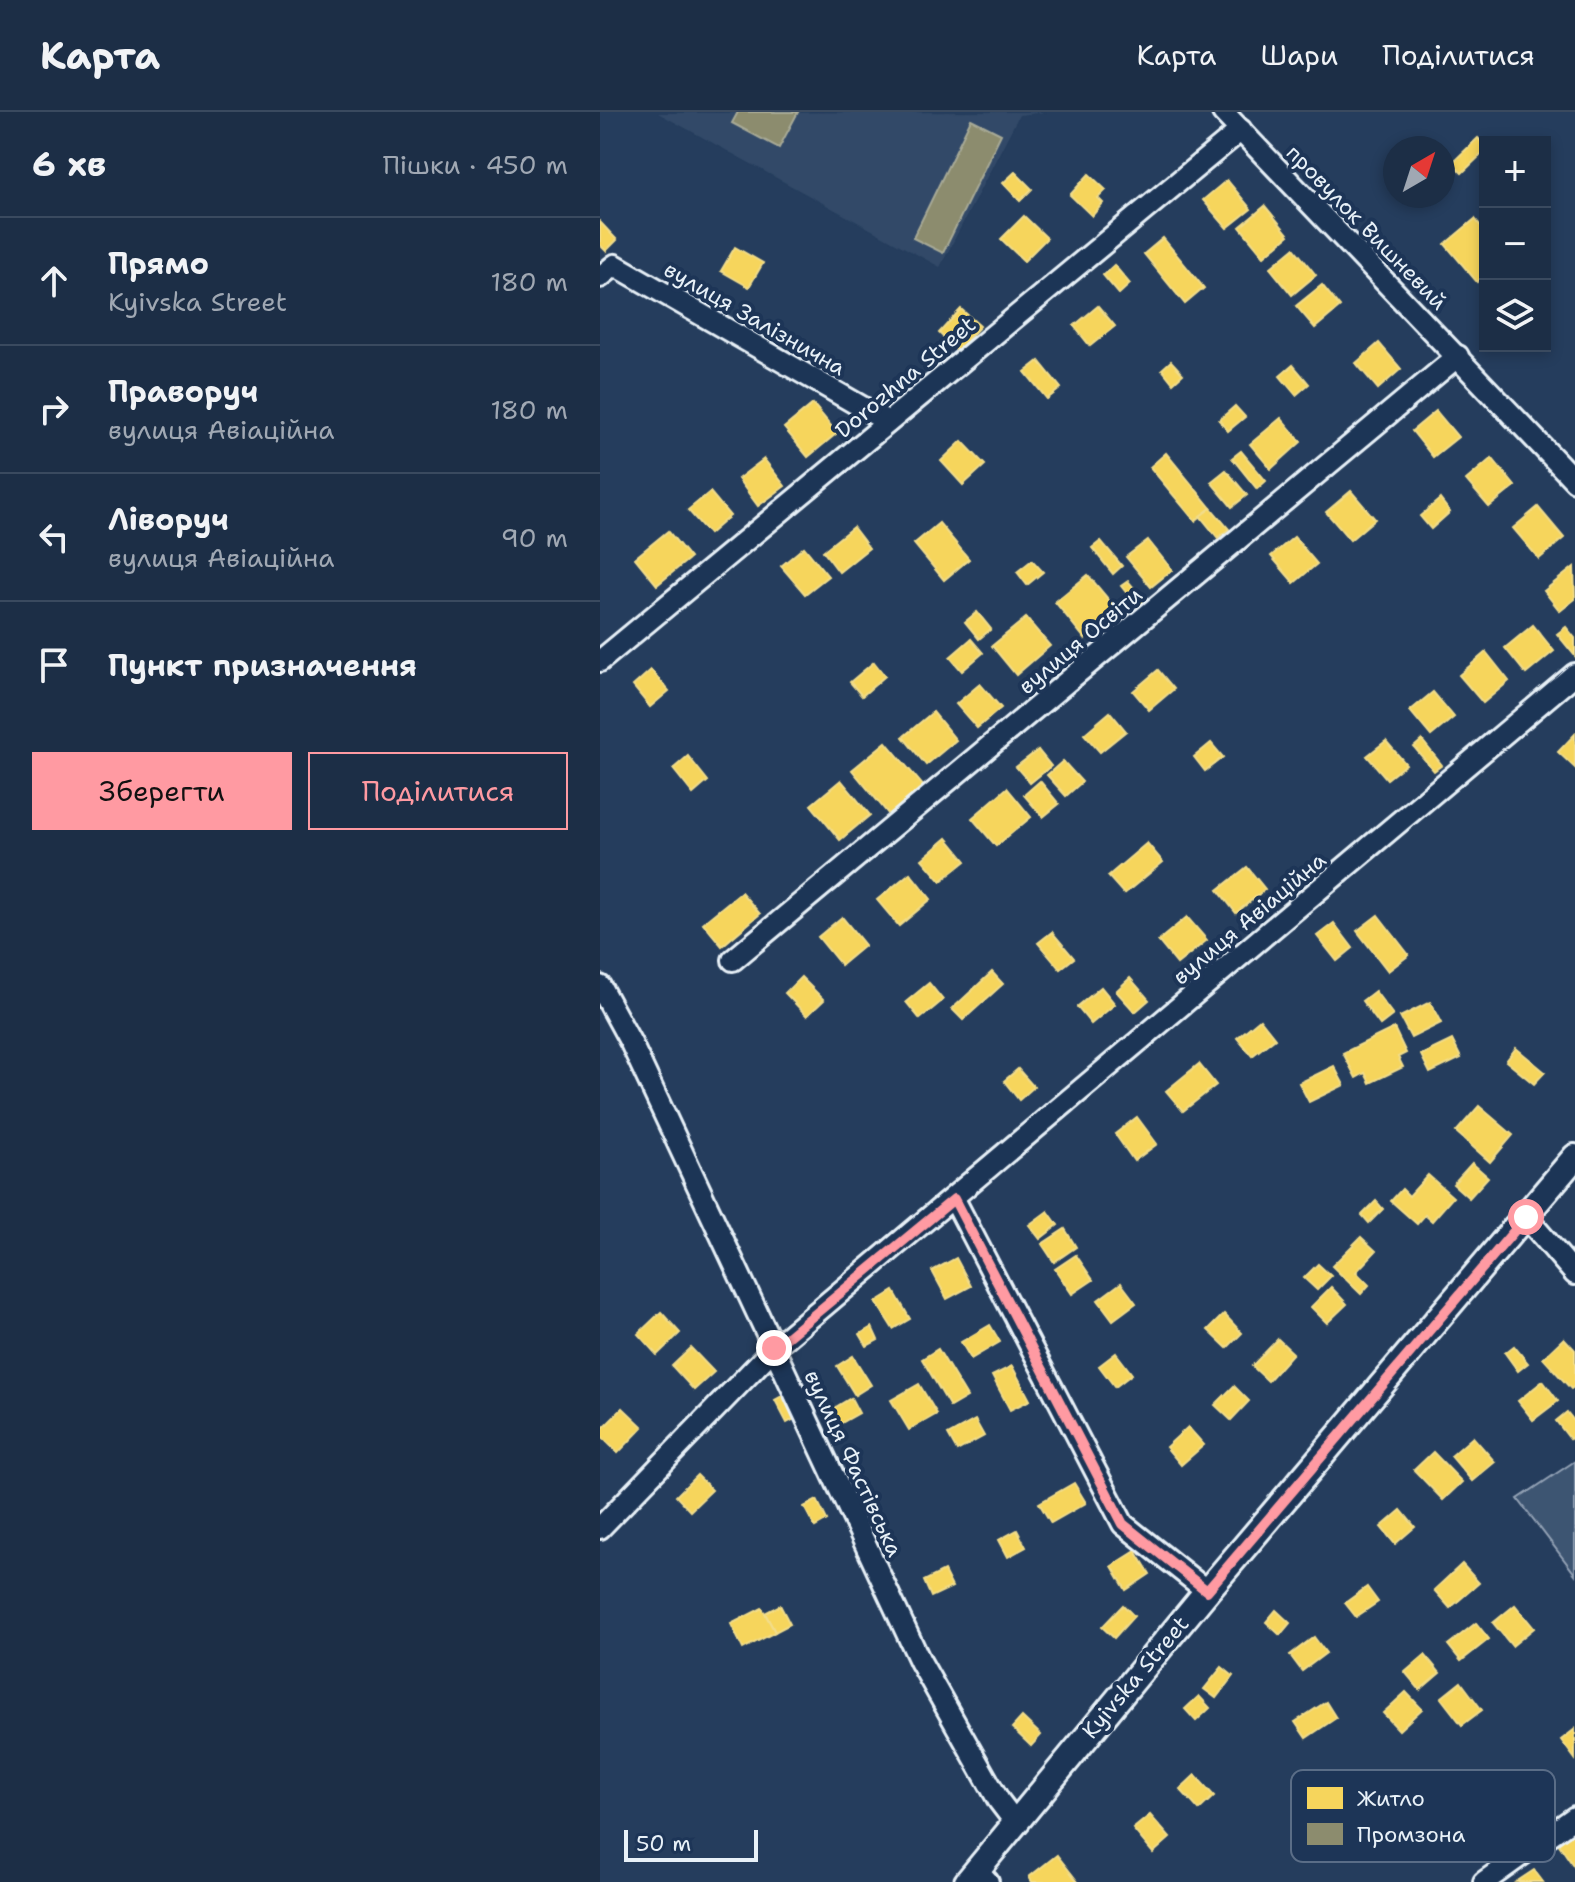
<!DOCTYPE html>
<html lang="uk">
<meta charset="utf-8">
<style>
:root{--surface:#1c2e46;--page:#25364d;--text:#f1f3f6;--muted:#a0a8b3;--line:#3a4a5f;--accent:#ff9aa2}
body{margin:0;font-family:"Shantell Sans",sans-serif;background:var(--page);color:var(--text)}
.controls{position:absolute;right:24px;top:24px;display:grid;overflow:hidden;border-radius:0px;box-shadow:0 4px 12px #0003}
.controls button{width:72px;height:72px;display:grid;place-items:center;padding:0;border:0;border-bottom:2px solid var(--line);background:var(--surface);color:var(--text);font:40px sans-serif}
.compass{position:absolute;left:783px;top:24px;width:72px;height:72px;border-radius:50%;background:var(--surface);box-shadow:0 4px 12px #0003;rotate:39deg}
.scale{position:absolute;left:24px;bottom:20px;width:134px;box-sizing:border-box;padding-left:8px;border:4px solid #e8f1f8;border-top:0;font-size:22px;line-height:28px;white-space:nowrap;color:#e8f1f8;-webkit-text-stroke:6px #1d3557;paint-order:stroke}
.stop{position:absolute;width:24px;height:24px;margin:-18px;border:6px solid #ff9aa2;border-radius:50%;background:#fff}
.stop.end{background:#ff9aa2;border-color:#fff;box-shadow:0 2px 8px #0008}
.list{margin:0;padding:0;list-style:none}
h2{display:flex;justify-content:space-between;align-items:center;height:104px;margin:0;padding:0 32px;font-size:34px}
h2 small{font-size:26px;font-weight:400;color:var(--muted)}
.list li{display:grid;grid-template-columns:52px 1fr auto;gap:24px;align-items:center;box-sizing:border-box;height:128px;padding:0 32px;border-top:2px solid var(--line)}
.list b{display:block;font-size:30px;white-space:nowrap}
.list p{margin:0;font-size:26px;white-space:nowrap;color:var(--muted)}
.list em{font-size:26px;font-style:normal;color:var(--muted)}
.actions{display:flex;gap:16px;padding:24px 32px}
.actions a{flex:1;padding:18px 0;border:2px solid var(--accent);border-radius:0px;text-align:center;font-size:28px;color:var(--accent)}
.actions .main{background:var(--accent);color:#111}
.icon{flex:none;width:44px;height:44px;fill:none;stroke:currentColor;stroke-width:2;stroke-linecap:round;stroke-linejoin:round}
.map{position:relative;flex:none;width:975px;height:1770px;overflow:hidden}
header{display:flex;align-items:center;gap:48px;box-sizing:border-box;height:112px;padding:0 40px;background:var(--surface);border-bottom:2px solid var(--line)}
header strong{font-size:38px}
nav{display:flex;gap:44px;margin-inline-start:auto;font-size:28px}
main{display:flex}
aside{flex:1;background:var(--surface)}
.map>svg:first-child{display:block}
</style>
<header>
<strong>Карта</strong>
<nav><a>Карта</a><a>Шари</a><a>Поділитися</a></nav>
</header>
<main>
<aside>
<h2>6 хв<small>Пішки · 450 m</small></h2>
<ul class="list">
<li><svg class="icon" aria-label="ahead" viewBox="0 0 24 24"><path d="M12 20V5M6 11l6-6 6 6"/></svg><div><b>Прямо</b><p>Kyivska Street</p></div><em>180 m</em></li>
<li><svg class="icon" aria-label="right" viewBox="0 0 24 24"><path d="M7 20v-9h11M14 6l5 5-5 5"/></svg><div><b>Праворуч</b><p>вулиця Авіаційна</p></div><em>180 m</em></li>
<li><svg class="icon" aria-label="left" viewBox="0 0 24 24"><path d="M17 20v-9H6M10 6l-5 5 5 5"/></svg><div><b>Ліворуч</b><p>вулиця Авіаційна</p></div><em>90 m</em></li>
<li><svg class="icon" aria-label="arrive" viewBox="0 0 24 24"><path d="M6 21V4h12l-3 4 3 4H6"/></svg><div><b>Пункт призначення</b></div></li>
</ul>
<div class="actions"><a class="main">Зберегти</a><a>Поділитися</a></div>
</aside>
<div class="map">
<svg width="975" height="1770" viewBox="0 0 975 1770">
<rect width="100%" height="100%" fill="#253d5d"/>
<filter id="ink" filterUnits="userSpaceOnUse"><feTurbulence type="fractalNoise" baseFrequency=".0125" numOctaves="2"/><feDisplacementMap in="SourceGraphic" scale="16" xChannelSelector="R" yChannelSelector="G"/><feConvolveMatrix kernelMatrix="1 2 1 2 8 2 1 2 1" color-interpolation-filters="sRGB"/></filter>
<g filter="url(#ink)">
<!-- built -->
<path fill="#334a68" d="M446 0 419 3 340 155 58 1Z"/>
<!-- green -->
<path fill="#3e5472" stroke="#93a2b5" stroke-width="2" d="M975 1349V1462L918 1387Z"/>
<!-- homes -->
<g fill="#f6d55c" stroke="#f2dd8b" stroke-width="2">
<path d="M878 26 885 34V39L862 61 852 51Z"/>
<path d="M415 60 432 77 420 89 403 71Z"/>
<path d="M489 62 506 78 498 86 503 91 492 104 470 83Z"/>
<path d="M627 68 651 97 627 116 603 88Z"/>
<path d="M665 94 689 123 664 144 640 115Z"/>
<path d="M424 104 447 126 424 149 401 127Z"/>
<path d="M875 107 885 119V163L877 170 845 132Z"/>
<path d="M0 110 17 128 6 139 0 133Z"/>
<path d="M563 126 604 176 585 192 544 142Z"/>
<path d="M135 135 163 151 149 175 121 159Z"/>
<path d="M694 136 716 163 692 183 670 156Z"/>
<path d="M514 153 530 172 519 182 503 163Z"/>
<path d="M722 173 740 195 715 216 696 194Z"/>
<path d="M498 194 515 214 490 234 474 214Z"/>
<path d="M361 197 380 214 357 239 339 221Z"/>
<path d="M779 231 801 257 778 277 756 251Z"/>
<path d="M439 249 461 276 447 287 425 260Z"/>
<path d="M571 249 583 262 573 271 562 257Z"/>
<path d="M693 253 709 272 696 283 680 264Z"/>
<path d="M213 292 237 321 208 345 184 316Z"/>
<path d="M635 294 645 305 628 319 619 308Z"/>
<path d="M836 299 858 325 833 345 812 319Z"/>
<path d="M681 306 701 330 671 357 650 332Z"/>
<path d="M362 329 385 353 363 373 341 349Z"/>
<path d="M641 339 666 369 657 377 632 346Z"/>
<path d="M566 341 611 396 595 409 550 355Z"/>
<path d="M892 346 915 374 889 395 866 368Z"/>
<path d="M164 347 185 374 158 394 138 367Z"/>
<path d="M626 358 647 383 632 395 611 370Z"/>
<path d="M751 379 775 407 750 428 726 400Z"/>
<path d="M110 380 130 404 109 422 88 398Z"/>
<path d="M840 387 850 400 831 417 820 404Z"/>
<path d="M938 395 964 426 939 447 913 416Z"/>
<path d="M611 396 629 417 618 426 600 404Z"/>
<path d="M339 411 369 447 344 468 314 432Z"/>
<path d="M253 415 269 436 239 460 223 439Z"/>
<path d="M68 419 90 446 57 473 35 446Z"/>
<path d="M694 425 717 452 694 471 671 444Z"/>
<path d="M548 428 572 458 551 475 526 445Z"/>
<path d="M501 429 522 454 513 462 492 436Z"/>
<path d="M204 435 228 464 205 482 181 454Z"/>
<path d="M432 448 443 460 427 473 417 460Z"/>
<path d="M974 455 975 487 960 499 944 479Z"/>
<path d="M488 463 518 499 485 527 455 490Z"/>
<path d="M528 469 545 489 538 495 521 474Z"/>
<path d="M377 500 391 517 379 527 365 510Z"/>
<path d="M426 506 450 534 416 563 392 534Z"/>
<path d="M933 513 954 539 926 562 905 536Z"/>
<path d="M966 515 975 526V544L957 522Z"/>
<path d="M371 527 383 541 362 559 350 545Z"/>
<path d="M886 540 909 569 883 591 859 563Z"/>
<path d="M274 550 285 564 262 584 250 570Z"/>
<path d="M51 558 69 579 50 595 33 574Z"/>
<path d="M558 558 574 577 549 598 533 579Z"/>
<path d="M380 572 401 596 377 616 356 592Z"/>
<path d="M833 580 854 605 831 624 810 599Z"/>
<path d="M333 600 356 628 326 653 303 625Z"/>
<path d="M510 600 526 619 500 640 484 622Z"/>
<path d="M975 622V656L958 640Z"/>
<path d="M822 628 842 653 834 659 814 635Z"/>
<path d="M786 629 806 652 787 667 767 644Z"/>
<path d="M286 630 325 676 290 704 252 658Z"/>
<path d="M611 631 623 645 605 659 594 645Z"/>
<path d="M438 638 451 654 430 671 416 655Z"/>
<path d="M88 644 108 669 93 682 73 657Z"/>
<path d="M463 649 482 670 466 684 447 663Z"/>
<path d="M241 668 270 703 240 728 211 693Z"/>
<path d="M440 669 459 692 443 705 424 683Z"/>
<path d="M407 676 431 705 396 734 372 706Z"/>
<path d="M347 726 366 749 341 769 322 747Z"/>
<path d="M547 731 563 750 524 782 508 764Z"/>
<path d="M647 755 665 777 636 801 618 778Z"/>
<path d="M310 761 331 787 299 814 277 788Z"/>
<path d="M141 780 160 802 122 834 103 811Z"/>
<path d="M778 803 809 843 788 859 757 819Z"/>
<path d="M242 805 265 833 241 853 218 825Z"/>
<path d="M587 805 607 828 577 852 558 829Z"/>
<path d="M734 811 753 836 737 849 717 824Z"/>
<path d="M452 820 474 846 460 857 438 831Z"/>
<path d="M392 860 403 872 363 908 352 897Z"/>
<path d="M201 865 224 888 207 904 185 881Z"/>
<path d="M530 866 549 888 535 900 516 879Z"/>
<path d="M329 871 343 888 320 907 306 890Z"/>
<path d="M501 875 515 892 491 912 477 895Z"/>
<path d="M775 879 793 903 780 913 762 889Z"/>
<path d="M830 890 841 911 811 926 800 905Z"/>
<path d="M660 907 675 926 652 944 637 926Z"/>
<path d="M794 916 806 941 798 945 803 955 770 971 765 961 756 966 743 941Z"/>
<path d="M852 928 861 946 830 961 821 943Z"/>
<path d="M916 936 945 960 934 972 906 949Z"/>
<path d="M599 952 616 973 583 999 566 979Z"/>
<path d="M734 954 744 973 709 990 699 971Z"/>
<path d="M418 957 434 975 419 988 404 969Z"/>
<path d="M879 994 913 1023 890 1050 856 1020Z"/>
<path d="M537 1005 557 1032 534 1049 515 1022Z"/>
<path d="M872 1051 888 1065 869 1086 853 1072Z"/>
<path d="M828 1063 853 1085 832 1109 825 1103 817 1112 791 1089 802 1077 809 1084Z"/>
<path d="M776 1089 783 1097 769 1111 762 1103Z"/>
<path d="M448 1099 458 1113 440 1127 429 1113Z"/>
<path d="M465 1117 476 1135 454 1150 442 1132Z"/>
<path d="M761 1125 776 1139 756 1160 769 1173 761 1182 732 1154Z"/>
<path d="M476 1143 493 1168 472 1182 455 1157Z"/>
<path d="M356 1146 371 1174 347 1187 332 1159Z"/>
<path d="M718 1152 731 1164 717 1178 704 1166Z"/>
<path d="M521 1171 536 1191 513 1208 498 1188Z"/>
<path d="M731 1175 747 1192 727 1211 711 1195Z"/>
<path d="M294 1179 310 1207 293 1217 276 1190Z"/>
<path d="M61 1200 80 1221 57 1243 38 1222Z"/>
<path d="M624 1202 642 1221 627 1236 608 1218Z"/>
<path d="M390 1213 400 1230 371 1247 361 1230Z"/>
<path d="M272 1215 278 1228 267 1234 260 1222Z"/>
<path d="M964 1226 975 1238V1274L971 1277 943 1246Z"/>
<path d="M678 1227 693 1241 668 1269 652 1254Z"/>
<path d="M914 1234 928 1251 918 1259 905 1241Z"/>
<path d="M91 1236 114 1260 94 1278 72 1254Z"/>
<path d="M338 1237 367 1285 350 1295 322 1247Z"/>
<path d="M516 1241 532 1262 515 1275 499 1254Z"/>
<path d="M253 1244 271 1273 255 1283 237 1254Z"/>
<path d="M412 1254 430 1288 410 1298 392 1264Z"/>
<path d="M943 1269 958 1289 933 1308 918 1289Z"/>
<path d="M319 1272 337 1302 309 1318 291 1288Z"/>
<path d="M634 1274 649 1289 631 1308 615 1293Z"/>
<path d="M191 1279 204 1302 187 1311 175 1288Z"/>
<path d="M251 1286 259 1301 238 1313 229 1299Z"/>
<path d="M23 1296 43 1315 18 1341 0 1323V1319Z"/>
<path d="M967 1300 975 1310V1323L970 1327 956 1309Z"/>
<path d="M375 1308 384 1324 357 1339 348 1323Z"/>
<path d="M588 1315 604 1333 581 1353 566 1335Z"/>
<path d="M873 1325 895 1350 872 1369 851 1344Z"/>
<path d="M833 1340 862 1370 843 1388 814 1358Z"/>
<path d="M97 1363 112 1378 90 1399 76 1384Z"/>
<path d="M474 1371 486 1391 451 1411 439 1391Z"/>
<path d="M217 1388 227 1408 215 1415 204 1395Z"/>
<path d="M801 1398 815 1415 795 1432 781 1415Z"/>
<path d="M417 1418 426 1435 408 1445 399 1428Z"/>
<path d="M536 1439 550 1462 526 1478 512 1454Z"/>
<path d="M862 1452 879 1471 850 1496 834 1478Z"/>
<path d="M344 1459 352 1475 331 1485 324 1469Z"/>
<path d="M767 1475 778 1490 756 1505 745 1491Z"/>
<path d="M180 1493 190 1512 175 1520 165 1501Z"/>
<path d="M523 1493 534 1504 514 1526 502 1515Z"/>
<path d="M915 1493 934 1516 912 1534 893 1511Z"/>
<path d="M162 1496 175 1520 143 1537 131 1512Z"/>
<path d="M676 1498 690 1511 680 1523 666 1510Z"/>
<path d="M876 1511 889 1527 861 1549 848 1533Z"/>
<path d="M714 1525 726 1541 702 1559 690 1543Z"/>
<path d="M825 1543 840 1561 820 1578 805 1560Z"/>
<path d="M622 1555 633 1564 616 1586 604 1577Z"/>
<path d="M861 1570 882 1598 862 1613 841 1586Z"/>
<path d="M806 1580 822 1597 799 1618 783 1601Z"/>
<path d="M599 1584 610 1596 596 1609 585 1597Z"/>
<path d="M726 1590 736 1606 706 1626 695 1610Z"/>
<path d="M422 1605 441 1623 431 1634 412 1616Z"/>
<path d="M975 1617V1647L961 1628Z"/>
<path d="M595 1663 614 1684 599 1698 580 1677Z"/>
<path d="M550 1703 570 1726 553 1741 533 1717Z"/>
<path d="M975 1720V1756L958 1731Z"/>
<path d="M457 1743 478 1770H432L429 1765Z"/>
<path d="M934 1758 943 1770H916Z"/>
</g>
<!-- industry -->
<g fill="#8c8c6e" stroke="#a8aa97" stroke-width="2">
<path d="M138 0H198L179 36 132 11Z"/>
<path d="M371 7 401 22 343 141 313 126Z"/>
</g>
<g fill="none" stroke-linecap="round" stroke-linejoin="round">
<defs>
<g id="minor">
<path d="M623 0 975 369"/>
<path d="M0 165 15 153 288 310"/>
<path d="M0 549 641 18"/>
<path d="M133 848 858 244"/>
<path d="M0 874 31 931 320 1549 399 1689 415 1710"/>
<path d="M354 1087 523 1412 607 1479"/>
<path d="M926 1105 975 1162"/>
<path d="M0 1416 174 1236 975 562"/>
<path d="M377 1758 388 1770"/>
<path d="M884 1770 975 1705"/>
</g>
<path id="tertiary" d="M367 1770 607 1479 975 1045"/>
</defs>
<!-- minor casing -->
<use href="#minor" stroke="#e8f1f8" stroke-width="26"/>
<!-- tertiary casing -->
<use href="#tertiary" stroke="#e8f1f8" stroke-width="30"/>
<!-- minor -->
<use href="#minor" stroke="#1d3557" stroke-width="20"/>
<!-- tertiary -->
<use href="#tertiary" stroke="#1d3557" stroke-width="24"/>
</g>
</g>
<g fill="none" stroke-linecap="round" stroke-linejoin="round" filter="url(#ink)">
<!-- route -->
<path stroke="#ff9aa2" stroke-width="10" d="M174 1236 354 1087 523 1412 607 1479 926 1105"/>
</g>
<g text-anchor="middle" stroke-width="8" stroke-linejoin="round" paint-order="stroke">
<!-- street labels -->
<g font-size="22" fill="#e8f1f8" stroke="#1d3557">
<text transform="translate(767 115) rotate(46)" y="8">провулок Вишневий</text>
<text transform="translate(155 206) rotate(30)" y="8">вулиця Залізнична</text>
<text transform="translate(305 265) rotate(-40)" y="8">Dorozhna Street</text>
<text transform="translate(480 528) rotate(-40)" y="8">вулиця Освіти</text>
<text transform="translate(649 806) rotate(-40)" y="8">вулиця Авіаційна</text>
<text transform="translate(254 1351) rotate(65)" y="8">вулиця Фастівська</text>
<text transform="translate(535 1565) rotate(-50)" y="8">Kyivska Street</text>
</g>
</g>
<!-- legend -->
<rect x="691" y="1658" width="264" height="92" rx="12" fill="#1d3557" stroke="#5a6d87" stroke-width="2"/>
<rect x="707" y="1675" width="36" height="22" fill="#f6d55c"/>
<rect x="707" y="1711" width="36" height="22" fill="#8c8c6e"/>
<g font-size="22" fill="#e8f1f8">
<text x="757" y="1694">Житло</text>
<text x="757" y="1730">Промзона</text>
</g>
</svg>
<div class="controls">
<button>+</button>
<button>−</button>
<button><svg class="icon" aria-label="layers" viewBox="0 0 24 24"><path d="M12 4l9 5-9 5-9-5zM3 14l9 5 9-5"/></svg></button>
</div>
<svg class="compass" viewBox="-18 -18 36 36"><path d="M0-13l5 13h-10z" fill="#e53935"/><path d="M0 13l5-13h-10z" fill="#a0a8b3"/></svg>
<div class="scale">50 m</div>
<div class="stop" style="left:926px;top:1105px"></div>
<div class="stop end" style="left:174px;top:1236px"></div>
</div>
</main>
